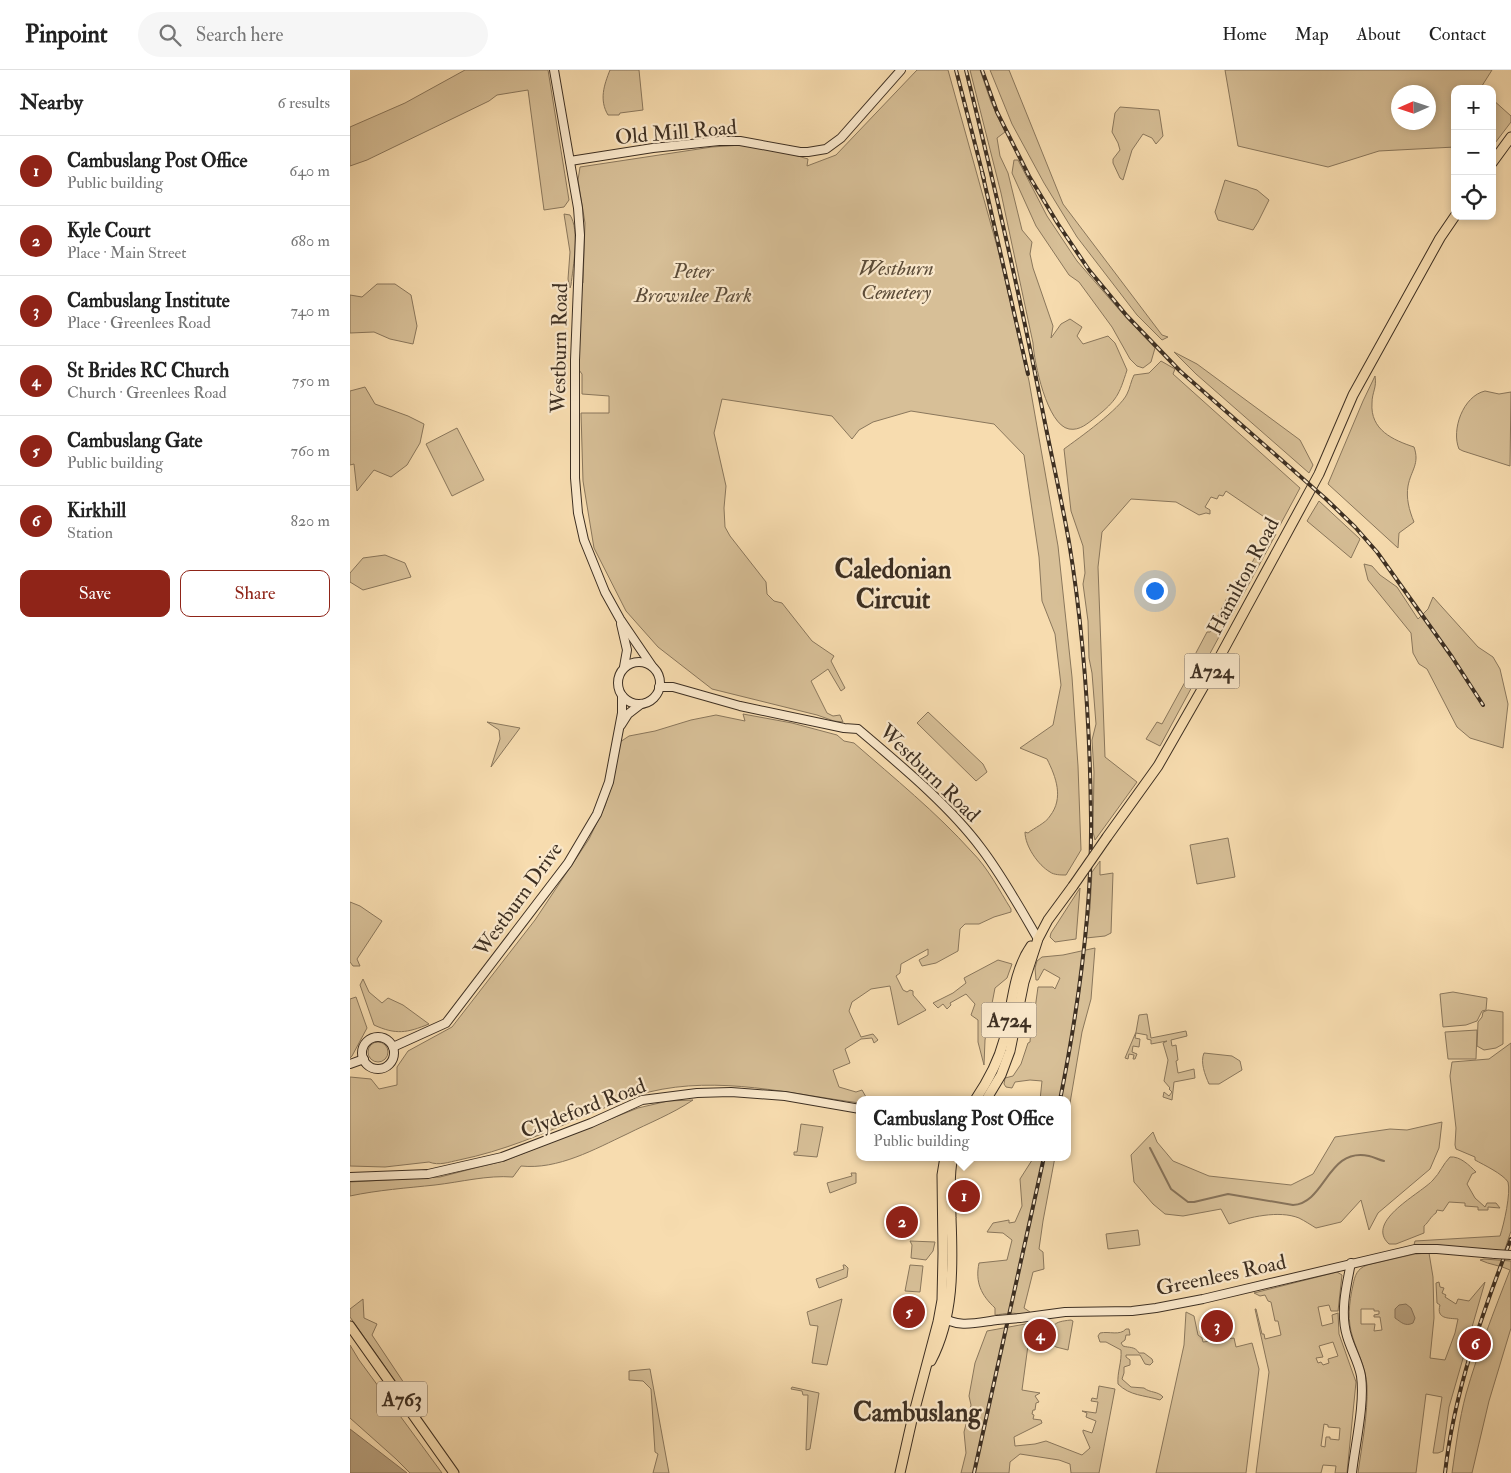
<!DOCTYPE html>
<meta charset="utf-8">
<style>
:root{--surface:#fff;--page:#f6f6f6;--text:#222;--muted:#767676;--line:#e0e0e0;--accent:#8f2418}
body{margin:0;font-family:"IM FELL Double Pica",serif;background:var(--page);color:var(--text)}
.controls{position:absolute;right:15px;top:15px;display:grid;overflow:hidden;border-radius:10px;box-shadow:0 2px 8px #0003}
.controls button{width:45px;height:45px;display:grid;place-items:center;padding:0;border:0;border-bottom:1px solid var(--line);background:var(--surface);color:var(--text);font:25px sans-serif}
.compass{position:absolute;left:1041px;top:15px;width:45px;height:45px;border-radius:50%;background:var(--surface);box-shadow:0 2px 8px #0003;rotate:267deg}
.you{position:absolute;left:804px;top:520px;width:18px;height:18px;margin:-12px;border:4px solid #fff;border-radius:50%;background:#1a73e8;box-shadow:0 0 0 8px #1a73e833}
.badge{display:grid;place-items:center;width:32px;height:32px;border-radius:50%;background:var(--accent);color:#fff;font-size:16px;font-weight:700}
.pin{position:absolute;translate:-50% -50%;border:2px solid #fff;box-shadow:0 1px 5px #0006}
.popup{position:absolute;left:506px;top:1026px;width:215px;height:65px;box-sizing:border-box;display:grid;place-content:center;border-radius:10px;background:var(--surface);filter:drop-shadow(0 1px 4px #0005);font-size:16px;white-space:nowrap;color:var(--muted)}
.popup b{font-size:19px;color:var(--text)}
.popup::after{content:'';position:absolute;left:50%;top:100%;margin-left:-10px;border:10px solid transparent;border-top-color:var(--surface)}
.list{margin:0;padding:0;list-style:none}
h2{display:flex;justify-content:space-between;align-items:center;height:65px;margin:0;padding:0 20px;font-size:21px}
h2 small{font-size:16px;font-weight:400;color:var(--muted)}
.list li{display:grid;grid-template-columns:32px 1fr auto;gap:15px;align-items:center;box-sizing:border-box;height:70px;padding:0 20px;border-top:1px solid var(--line)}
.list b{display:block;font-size:19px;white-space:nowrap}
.list p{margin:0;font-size:16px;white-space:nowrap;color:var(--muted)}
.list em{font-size:16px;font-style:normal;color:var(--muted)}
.actions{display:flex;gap:10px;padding:15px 20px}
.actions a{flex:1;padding:11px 0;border:1px solid var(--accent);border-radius:10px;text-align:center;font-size:18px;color:var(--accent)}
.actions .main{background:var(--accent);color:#fff}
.icon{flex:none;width:28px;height:28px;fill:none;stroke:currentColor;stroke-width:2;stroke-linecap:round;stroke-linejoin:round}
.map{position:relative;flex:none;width:1161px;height:1403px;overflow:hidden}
header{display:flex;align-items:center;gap:30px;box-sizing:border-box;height:70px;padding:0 25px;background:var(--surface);border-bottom:1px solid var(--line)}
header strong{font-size:24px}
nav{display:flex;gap:28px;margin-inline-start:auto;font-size:18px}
.search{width:350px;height:45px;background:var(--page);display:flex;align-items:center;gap:12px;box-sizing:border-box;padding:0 18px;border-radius:28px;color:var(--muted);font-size:19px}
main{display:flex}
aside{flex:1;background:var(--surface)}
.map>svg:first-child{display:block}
</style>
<header>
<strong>Pinpoint</strong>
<div class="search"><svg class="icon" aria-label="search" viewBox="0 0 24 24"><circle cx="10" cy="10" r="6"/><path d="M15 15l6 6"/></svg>Search here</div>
<nav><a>Home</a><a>Map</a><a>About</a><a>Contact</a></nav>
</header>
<main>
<aside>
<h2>Nearby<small>6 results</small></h2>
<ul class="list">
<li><span class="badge">1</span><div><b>Cambuslang Post Office</b><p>Public building</p></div><em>640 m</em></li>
<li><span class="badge">2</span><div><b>Kyle Court</b><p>Place · Main Street</p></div><em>680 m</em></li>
<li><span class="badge">3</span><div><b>Cambuslang Institute</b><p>Place · Greenlees Road</p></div><em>740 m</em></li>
<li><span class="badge">4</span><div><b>St Brides RC Church</b><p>Church · Greenlees Road</p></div><em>750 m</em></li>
<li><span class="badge">5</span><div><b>Cambuslang Gate</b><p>Public building</p></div><em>760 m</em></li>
<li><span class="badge">6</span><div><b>Kirkhill</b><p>Station</p></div><em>820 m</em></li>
</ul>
<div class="actions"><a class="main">Save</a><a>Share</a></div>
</aside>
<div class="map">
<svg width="1161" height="1403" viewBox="0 0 1161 1403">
<rect width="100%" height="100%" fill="#f7dcaf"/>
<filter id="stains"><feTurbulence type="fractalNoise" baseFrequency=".004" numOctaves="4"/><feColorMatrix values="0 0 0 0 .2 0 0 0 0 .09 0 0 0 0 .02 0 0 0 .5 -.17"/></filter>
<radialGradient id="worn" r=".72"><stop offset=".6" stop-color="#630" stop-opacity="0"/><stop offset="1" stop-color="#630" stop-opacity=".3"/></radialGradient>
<!-- green -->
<g fill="#d7bf97" stroke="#8a775c" fill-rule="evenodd">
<path d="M115 0H198L219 130 214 137 194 140 178 20 147 25 139 31 17 90 0 96V57L55 33Z"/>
<path d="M260 0H289L293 40 270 43 269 45H258C249 30 254 15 260 0Z"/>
<path d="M567 0H598L648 180 679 311 708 476 722 607 728 696 731 780 716 805C711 805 704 805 700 802 688 795 675 776 675 762L678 763C684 758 696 753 700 746 714 728 706 707 697 689L670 678 703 655 711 615 705 564 692 531 689 487 674 385 644 354 561 341 523 352 509 360 502 369 482 346 372 329 364 363 376 416 374 438 375 457 380 466 416 512 417 524 424 531 432 533 462 571 484 586 481 591 495 618 491 621 478 599 461 611 477 643 483 646 490 645 493 652 484 651 467 645 362 619 308 577 276 541 244 478 233 411 231 343H259V326L232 324V304L229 300 230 214 233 213 235 153 228 110 230 97 362 77 407 74 458 89 457 96 486 85Z"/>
<path d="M620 0H630L641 32 655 62 647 68 650 86 658 103 672 160 682 172 680 184 683 198 703 256 701 268 711 254 720 249 732 257 727 266 733 274 758 266 765 273 777 300C769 325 767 330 746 347 738 353 730 361 719 359 697 355 684 292 683 273L651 123Z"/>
<path d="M640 0H659L713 134 812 265 818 267 812 270 787 245 727 167 694 113 662 54Z"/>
<path d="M875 0H1142L1130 19H1105V77L1029 81 978 97 888 76ZM1048 22H1078V52H1048Z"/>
<path d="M1142 29 1161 46V52L1142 77Z"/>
<path d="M770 37 809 40 813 66 806 74 802 68 793 64 782 80 773 110 770 108 763 93V89L770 80 768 73 762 62 765 43Z"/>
<path d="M664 90H668L697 146 727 191 772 243 805 278 801 292 793 298 787 296 780 289 762 257 729 212 719 205 686 156 662 103Z"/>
<path d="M875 110 907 120 919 130 908 152 903 160 868 150 865 142Z"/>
<path d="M214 144 220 145C230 160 223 197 221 215L220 218 218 209 220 182Z"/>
<path d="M27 214H45L61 225 67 256 63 274 40 269 24 262 0 263V225L12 227Z"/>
<path d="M824 282 847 294 950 370 963 395 959 403 846 304Z"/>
<path d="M811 291 825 299 823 304 950 418 929 457 876 421 873 426 869 425 867 429 861 427 855 437 860 440V444L856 443 849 445 826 432 781 429 752 462 748 497 755 687 787 712 745 770 743 762 744 702 742 670 746 654 742 603 739 588 738 551 733 514 735 503 733 476 721 441 714 379C729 368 770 339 777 324 780 318 781 311 784 305L799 303Z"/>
<path d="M1025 306C1027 318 1022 322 1022 333 1020 360 1043 370 1064 377 1070 394 1061 400 1058 416 1056 428 1059 440 1064 452L1049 463 1048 478 978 414 1013 331Z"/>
<path d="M15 317 25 334 58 346 74 354 70 373 57 395 41 407 24 400 7 421 4 394 0 395V321Z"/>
<path d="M1135 321 1149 324 1161 322 1160 396 1113 381 1109 379C1101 360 1113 326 1135 321Z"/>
<path d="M107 358 134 410 102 426 76 374Z"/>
<path d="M969 431 1010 469 1001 488 957 451Z"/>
<path d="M926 464 881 547 875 549 868 546 877 528 882 530 911 476Z"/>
<path d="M35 485 55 493 61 507 13 520 0 512V503L13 488Z"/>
<path d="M1014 494 1022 496 1030 505 1047 517 1068 549 1078 539 1083 527 1128 577 1143 587 1150 599 1158 634 1153 678 1120 668 1107 657 1077 599 1069 594 1063 583 1061 563 1018 510Z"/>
<path d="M865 558 870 560V565L810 676 796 669 807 652 812 654 841 601 839 596 857 562H860Z"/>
<path d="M578 642 633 694 637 702 626 711 567 653Z"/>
<path d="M393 644 442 653 487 665 494 671 504 673C544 708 586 742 622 782 638 798 649 820 661 839V842L644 847 629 854H615L610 859 608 881 586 893 572 896 569 890 578 885V879L551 894 550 903 546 906 553 920 557 922 560 920 563 921V925L576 940 548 955 540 916 521 919 502 932 499 941 511 967 523 964 528 970 524 973 522 968 511 969 495 979 500 993 483 1000 489 1017 506 1022 512 1020 516 1027 520 1030H510V1033C440 1024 369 1005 299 1022 277 1028 255 1038 234 1046 193 1064 153 1081 109 1090 99 1092 89 1096 79 1092L35 1097 0 1096V1007L21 1009 29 1019 47 1015V997L58 981 102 957 185 850 239 769 255 736 263 710 270 672 279 666 305 661 341 650 366 645 395 651Z"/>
<path d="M137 652 170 658 141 697 150 669 149 660Z"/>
<path d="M878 768 885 807 847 814 840 775Z"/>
<path d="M750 791V805L763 803 761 863 755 866 736 868 740 838 742 802Z"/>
<path d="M730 818 726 869 705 872 700 867 701 863Z"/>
<path d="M0 832 10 836 32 851 7 889 10 896H3L0 892Z"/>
<path d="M745 878 741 929 732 962 718 1045V1030H690L692 1011 680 1010 665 1012 662 1018 656 1017 654 1014 655 1008 663 1006 671 994 678 973 680 972 681 958H683L684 955 682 954 683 948H685L686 941 685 939 688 917H703L705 919 710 908 694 899 688 910H686L685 898 687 891 692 887 713 885Z"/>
<path d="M648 890 662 894 657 908 645 918 635 970 634 995 628 972V950L621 945 625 934 616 924 600 933 601 935 597 939 593 934 588 938 583 933 603 923 616 913 614 908Z"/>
<path d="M13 909 19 922 32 933 38 928 53 935 79 954C57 963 46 965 24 955L10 915Z"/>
<path d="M1103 922 1137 928 1136 940 1132 941 1127 951 1116 955 1093 957 1090 924Z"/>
<path d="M6 927 17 958 2 986 0 988V929Z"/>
<path d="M1138 940 1153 942V974L1146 978 1134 980 1127 976 1128 952 1132 947 1133 942Z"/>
<path d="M797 944 801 968 836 961 837 966 821 970 822 976 826 975 828 990 826 991 828 1003 844 999 845 1008 824 1012 822 1030 813 1027 814 1022 819 1026 822 1022 819 1019 820 1018 814 1011 818 990 813 973 817 971 801 974V970L797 969V965L786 963 785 968 790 969 789 977 783 976 782 982 787 984 785 989H783L784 985 779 984 778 989 775 988 786 962 789 945Z"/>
<path d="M1127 960 1126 989H1098L1095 962Z"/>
<circle cx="28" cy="982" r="10"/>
<path d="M1161 973V1161L1154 1182 1088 1175H1064L1065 1171 1150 1166C1154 1154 1161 1123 1158 1112 1153 1104 1134 1095 1125 1090V1087L1106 1079 1105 1075 1106 1058 1100 1006 1102 992 1139 989Z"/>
<path d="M854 983 882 986 890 991 892 1000 869 1014H859C855 1005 850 992 854 983Z"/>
<path d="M343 1030C322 1044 299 1053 277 1064 245 1079 208 1100 171 1096L163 1107C137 1105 111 1112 85 1115 57 1118 28 1120 0 1126V1112L90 1107 129 1097 154 1091 288 1038 318 1031Z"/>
<path d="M1092 1052 1089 1078 1080 1099 1028 1143 1019 1160 1011 1130 991 1152 966 1158C961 1155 955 1151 949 1148 929 1140 899 1147 879 1154L871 1139 833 1146 815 1144 803 1134 784 1112 781 1085 803 1062 807 1072 823 1091 859 1106 941 1115 963 1104 985 1067 1040 1059 1057 1060Z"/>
<path d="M451 1054 473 1057 467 1087 444 1085V1082H447Z"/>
<path d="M684 1087H705L693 1151 689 1179 693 1182 694 1199 683 1202 674 1238 680 1242 678 1245 674 1246C665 1241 655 1244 645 1245V1238C631 1225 625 1212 629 1193L657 1190 662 1170 653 1163 637 1162 643 1153 659 1150V1153L665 1152 672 1136 670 1109Z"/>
<path d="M1100 1087C1110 1086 1119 1095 1126 1102L1122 1104 1117 1114 1125 1128 1135 1137 1137 1133H1146L1150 1138 1138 1137V1140H1128V1137L1115 1136V1133L1099 1132 1093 1141 1087 1140 1086 1143C1080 1147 1079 1152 1074 1156V1163L1046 1174H1039C1014 1151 1072 1123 1083 1110 1090 1103 1093 1094 1100 1087Z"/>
<path d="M501 1103H506V1113L480 1123 477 1113 502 1106Z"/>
<path d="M788 1160 790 1175 758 1179 756 1164Z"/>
<path d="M560 1171 585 1172 583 1181 576 1190 561 1188 562 1175Z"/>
<path d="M1079 1183 1083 1207 1084 1248 1080 1288 1095 1290 1105 1263 1108 1249C1098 1248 1086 1249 1090 1235L1087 1233 1086 1213 1089 1212 1090 1217 1094 1218 1092 1223 1096 1225 1095 1227 1106 1234 1108 1229 1119 1231 1135 1212 1099 1337 1093 1381 1088 1383H1083L1092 1327 1076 1324 1066 1403H1008C1012 1374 1018 1344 1017 1316 1016 1298 1008 1284 1003 1268 997 1251 999 1233 1003 1215 1005 1205 1007 1199 1017 1195L1065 1184ZM1011 1239H1024V1241H1029V1244L1024 1245V1247H1030L1032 1260 1024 1261 1025 1254H1011Z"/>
<path d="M1134 1189 1161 1191V1258L1139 1331 1122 1403H1102C1106 1376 1109 1350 1116 1324 1128 1282 1144 1241 1160 1200 1150 1195 1140 1195 1130 1190Z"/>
<path d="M493 1195H495L498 1198 497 1207 469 1218 466 1209 494 1199Z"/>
<path d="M560 1195 573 1196 570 1222 555 1221Z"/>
<path d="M987 1202 992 1205 988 1241H981L979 1235 968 1237 972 1256 983 1253 982 1245 988 1243 989 1264 1006 1312 997 1403H985L986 1396 973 1395 971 1403H906L919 1302 905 1239H906L912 1264H914L915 1269 931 1265 928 1251H925L921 1232 918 1231 915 1225 910 1226 904 1223ZM983 1272 988 1286 978 1289 979 1293 973 1295 971 1292 968 1293 966 1288 973 1287 969 1276ZM974 1354 978 1355V1357L990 1358 989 1370 980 1369V1367H976L975 1377 971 1376Z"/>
<path d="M13 1229 14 1248 27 1254 22 1265 62 1325 57 1326 52 1321 0 1247V1239Z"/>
<path d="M492 1229 477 1295 462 1293 468 1256 460 1255 457 1242Z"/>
<path d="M836 1242 844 1246 848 1265 852 1268 853 1272 884 1268 886 1277 902 1273 909 1299 896 1403H806L834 1275Z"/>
<path d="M721 1250 723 1251 718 1280 706 1277 699 1272C703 1254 702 1252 721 1250Z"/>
<path d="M681 1253 672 1320 690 1323 685 1326 689 1332 686 1333 685 1340H683L682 1344 684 1345 683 1349 691 1350 692 1353 664 1367 665 1376 685 1374 696 1371 732 1385 740 1378 733 1362V1360L742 1363 746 1351 736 1347 737 1343 732 1341 746 1343 748 1332 741 1331 742 1328 747 1329 749 1316 765 1319 749 1403H721L720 1394 709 1390 670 1384 660 1392 659 1403H611L616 1383 614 1362 621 1335 619 1326 625 1293 637 1261Z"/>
<path d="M776 1259H779L780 1265H776L775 1270 771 1273 773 1276C779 1278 785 1276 789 1283H794L802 1289 803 1292 800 1295 795 1294 790 1285H776V1287L780 1290V1295L774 1297V1303L772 1309 781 1317 794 1318C800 1323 808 1321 813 1327L810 1330C794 1325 780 1326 768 1314 767 1302 772 1292 771 1280L756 1272H750L748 1266 750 1263C759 1261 770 1266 776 1259Z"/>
<path d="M0 1275 9 1290 92 1403H60L46 1389 0 1348Z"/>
<path d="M300 1299 319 1403H303L308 1384 305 1382 301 1319 293 1311 279 1310V1301Z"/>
<path d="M442 1317 469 1323 460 1379 456 1380 458 1325H453L452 1321 441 1319Z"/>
</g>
<!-- water -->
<g fill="#b8a17f" stroke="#87735a">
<path d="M1056 1234 1061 1238 1065 1248 1063 1253C1055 1257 1051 1252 1045 1248V1239L1049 1235Z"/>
<path d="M0 1359 57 1403H0Z"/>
</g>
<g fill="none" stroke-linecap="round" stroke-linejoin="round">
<!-- stream -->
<path stroke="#87735a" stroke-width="2" d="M800 1078 821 1119 838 1132H844L878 1124 943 1135C976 1133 977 1077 1019 1086 1024 1087 1029 1090 1034 1091"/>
<defs>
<g id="secondary">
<path d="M204 0 228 138 230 165 225 290V408L228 443 234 470 255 522 270 549 302 596"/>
<path d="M220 91 303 78 369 71H390L450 82H458L476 79 491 68 551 0"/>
<path d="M271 554 277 580 274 597"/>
<circle cx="289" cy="613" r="21"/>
<path d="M309 617H323L390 636 494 658 508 659C549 694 599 735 631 778 653 807 670 838 688 869"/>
<path d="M271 655 278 644 291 634"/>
<circle cx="28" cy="983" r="16"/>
<path d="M43 977 96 953 218 793 247 744 259 712 272 643V626"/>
<path d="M0 994 14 989"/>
<path d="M0 1107 78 1104 152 1087 241 1053 292 1030 347 1023 381 1022 435 1026 510 1039"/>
<path d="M1001 1193C996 1217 990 1243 997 1266 1001 1280 1009 1293 1011 1306 1015 1334 1005 1375 1002 1403"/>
<path d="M592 1246C606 1259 630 1252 647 1250"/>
<path d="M670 1248 715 1242 782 1241 806 1238 853 1229 1065 1179H1087L1145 1184"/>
</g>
<g id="primary">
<path d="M1142 93 1161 67"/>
<path d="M757 767 808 696 855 614 969 404 1003 325 1090 168 1105 146"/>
<path d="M625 1030C638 1011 648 993 654 970 662 940 662 903 681 876"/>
<path d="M636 1030 651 1005 660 981 674 912 688 869 698 850 723 816"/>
<path d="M0 1256 104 1403"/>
<path d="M581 1291C604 1247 603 1197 601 1148 601 1128 598 1107 603 1087"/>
<path d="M550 1403 562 1350 588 1252 592 1230 593 1183 592 1105 595 1087"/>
</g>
</defs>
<!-- secondary casing -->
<use href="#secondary" stroke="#3d2f22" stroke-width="10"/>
<!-- primary casing -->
<use href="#primary" stroke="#3d2f22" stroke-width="11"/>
<!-- secondary -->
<use href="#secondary" stroke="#fae8cb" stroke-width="8"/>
<!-- primary -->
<use href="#primary" stroke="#f7dcaf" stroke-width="9"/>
<defs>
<g id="rail">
<path d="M606 0 634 109"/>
<path d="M616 0C645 117 672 235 695 353 703 393 712 432 719 472 734 563 740 656 741 749 742 840 728 940 710 1030"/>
<path d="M632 0 647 42 679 106 708 154 739 200 777 246 830 301 976 429 1005 457 1027 482 1102 587 1133 635"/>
<path d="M632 102 678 304"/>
<path d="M624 1403 694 1087"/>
<path d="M1095 1403C1104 1322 1132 1244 1161 1169"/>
</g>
</defs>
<!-- rail casing -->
<use href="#rail" stroke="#3d2f22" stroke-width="4"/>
<!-- rail -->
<use href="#rail" stroke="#fae8cb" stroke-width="2" stroke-dasharray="5.5" stroke-linecap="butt"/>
<defs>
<g id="secondary-bridge">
<path d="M1145 1184 1161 1185"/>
<path d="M647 1250 670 1248"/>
</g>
<path id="primary-bridge" d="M723 816 757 767"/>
</defs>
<!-- secondary-bridge casing -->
<use href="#secondary-bridge" stroke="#3d2f22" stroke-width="10" stroke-linecap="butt"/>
<!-- primary-bridge casing -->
<use href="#primary-bridge" stroke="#3d2f22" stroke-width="11" stroke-linecap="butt"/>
<!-- secondary-bridge -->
<use href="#secondary-bridge" stroke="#fae8cb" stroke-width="8"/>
<!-- primary-bridge -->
<use href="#primary-bridge" stroke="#f7dcaf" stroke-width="9"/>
</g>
<g text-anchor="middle" stroke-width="4.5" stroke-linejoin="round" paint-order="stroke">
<!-- shield labels -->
<g fill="#fae8cb" stroke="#766655" stroke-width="1">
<rect x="834.5" y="583.5" width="55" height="35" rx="4"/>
<rect x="631.5" y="932.5" width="55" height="35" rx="4"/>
<rect x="27" y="1311.5" width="50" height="35" rx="4"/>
</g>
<g font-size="20" font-weight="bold" fill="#3d2f22">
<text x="862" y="608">A724</text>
<text x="659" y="957">A724</text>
<text x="52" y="1336">A763</text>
</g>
<!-- street labels -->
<g font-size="21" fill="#3d2f22" stroke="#fae8cb">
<text transform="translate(326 62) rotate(-5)" y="7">Old Mill Road</text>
<text transform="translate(209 278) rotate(-89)" y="7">Westburn Road</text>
<text transform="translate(893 506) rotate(-62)" y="7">Hamilton Road</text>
<text transform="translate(580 703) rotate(44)" y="7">Westburn Road</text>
<text transform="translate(168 829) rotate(-54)" y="7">Westburn Drive</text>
<text transform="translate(233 1038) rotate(-21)" y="7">Clydeford Road</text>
<text transform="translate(871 1205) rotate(-12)" y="7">Greenlees Road</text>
</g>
<!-- park labels -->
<g font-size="21" font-style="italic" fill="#5c4c39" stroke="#fae8cb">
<text x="546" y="205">Westburn<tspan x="546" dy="24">Cemetery</tspan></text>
<text x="343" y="208">Peter<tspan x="343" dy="24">Brownlee Park</tspan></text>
</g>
<!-- district labels -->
<g font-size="26" font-weight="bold" fill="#3d2f22" stroke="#fae8cb">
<text x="543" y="508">Caledonian<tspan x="543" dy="30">Circuit</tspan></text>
<text x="567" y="1351">Cambuslang</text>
</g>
</g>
<rect width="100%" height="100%" filter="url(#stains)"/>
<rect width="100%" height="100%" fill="url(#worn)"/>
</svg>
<div class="controls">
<button>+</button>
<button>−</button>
<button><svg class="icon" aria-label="locate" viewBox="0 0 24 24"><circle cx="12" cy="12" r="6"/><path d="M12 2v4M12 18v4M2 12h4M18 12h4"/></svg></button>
</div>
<svg class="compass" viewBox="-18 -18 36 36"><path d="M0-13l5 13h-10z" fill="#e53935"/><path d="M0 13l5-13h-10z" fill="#767676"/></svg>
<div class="you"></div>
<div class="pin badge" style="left:614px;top:1126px">1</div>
<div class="popup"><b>Cambuslang Post Office</b>Public building</div>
<div class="pin badge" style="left:552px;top:1152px">2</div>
<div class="pin badge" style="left:867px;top:1256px">3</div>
<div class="pin badge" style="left:690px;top:1265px">4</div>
<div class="pin badge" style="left:559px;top:1242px">5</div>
<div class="pin badge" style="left:1125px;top:1274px">6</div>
</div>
</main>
